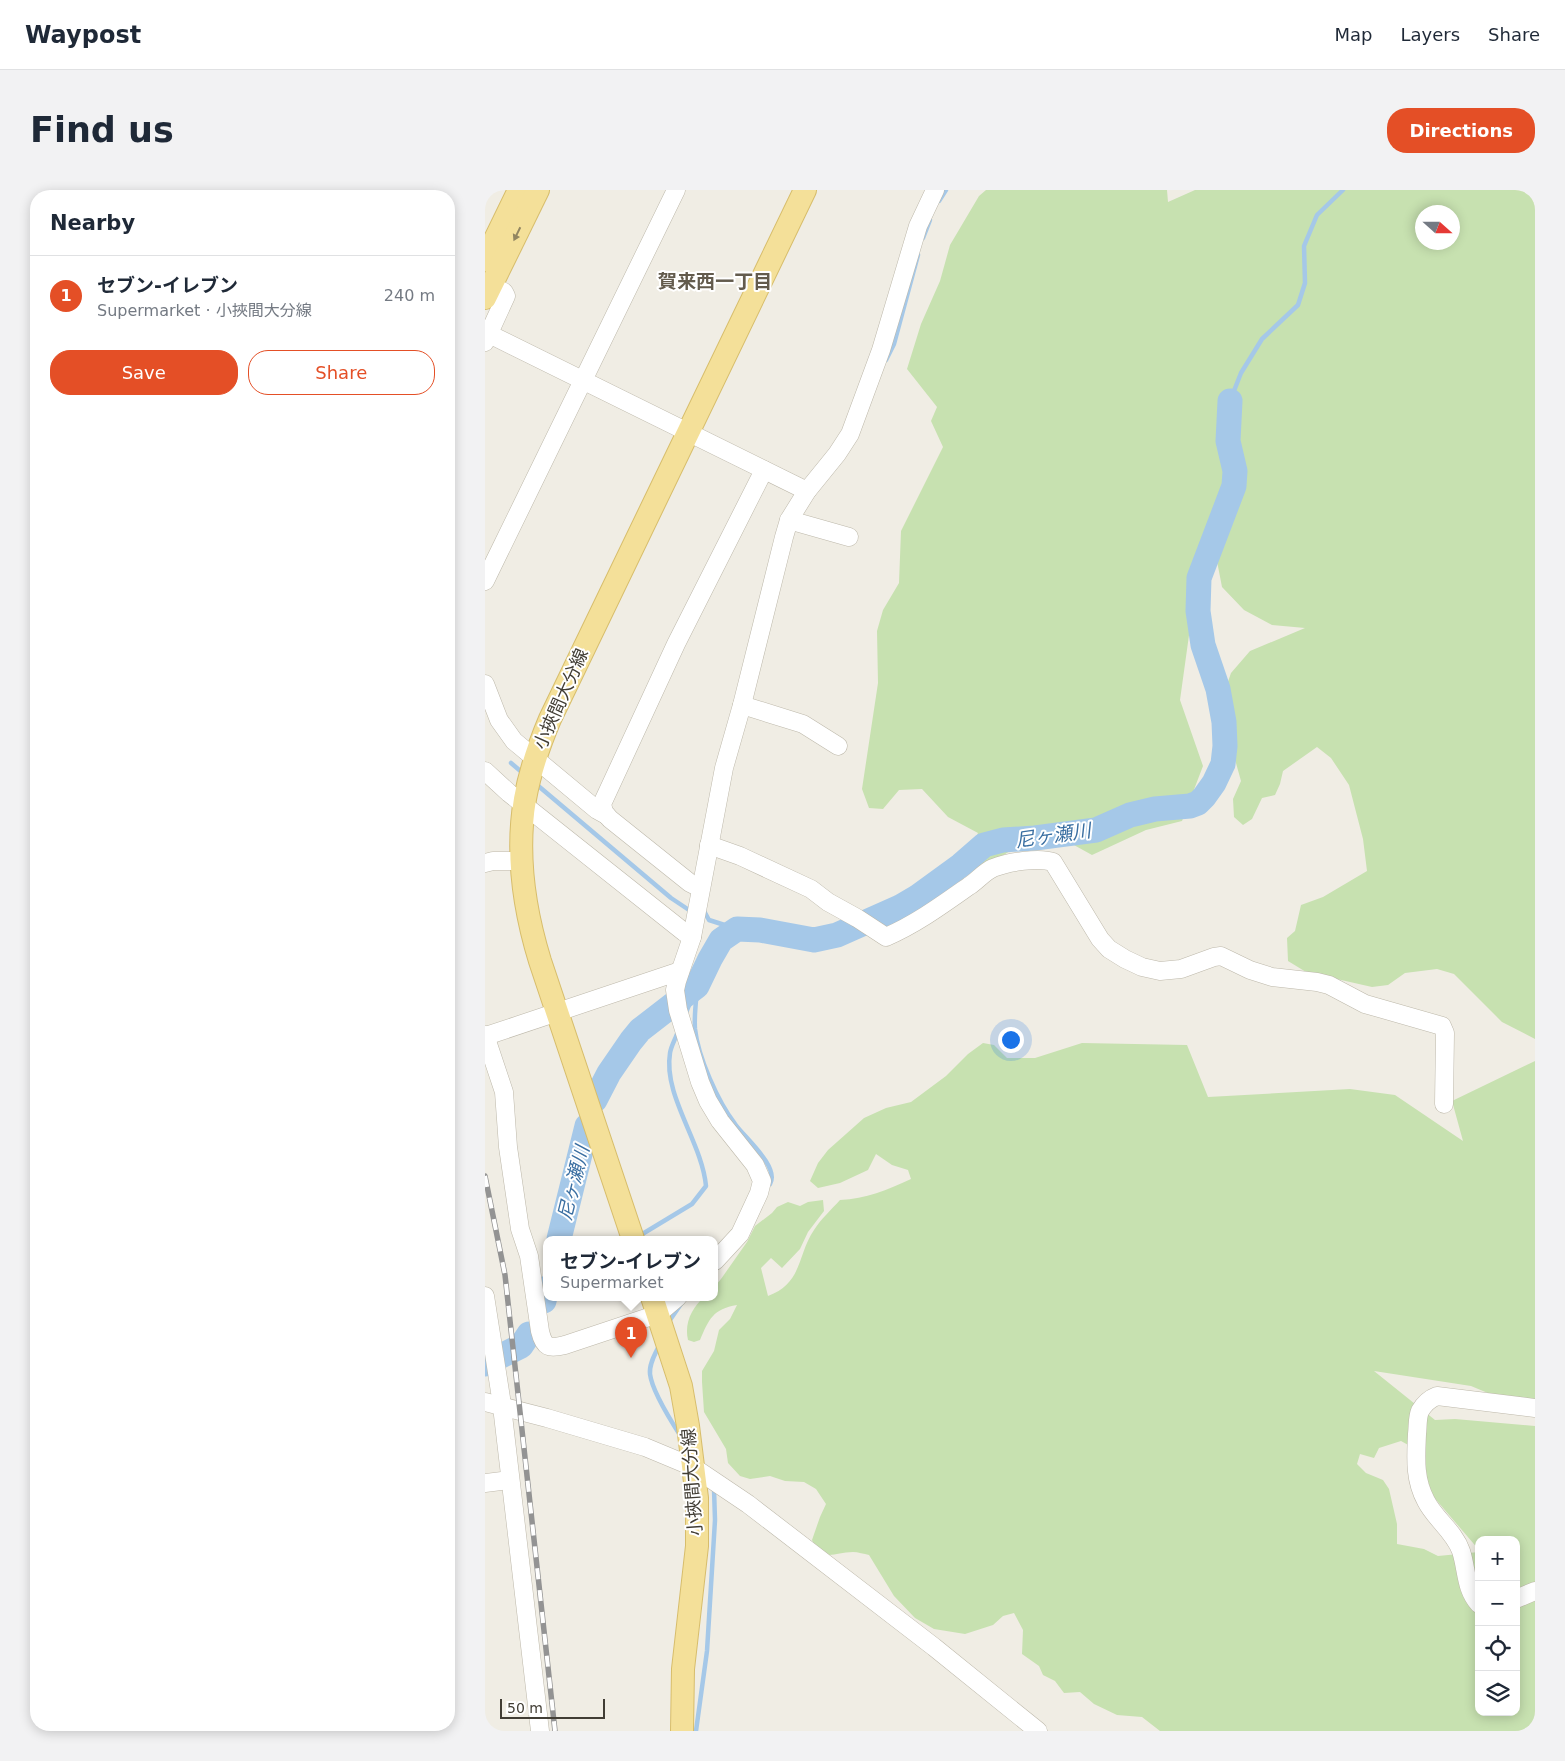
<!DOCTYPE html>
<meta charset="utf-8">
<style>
:root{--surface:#fff;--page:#f2f2f3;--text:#1f2937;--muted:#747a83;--line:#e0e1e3;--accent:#e44f26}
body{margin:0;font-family:"DejaVu Sans","Noto Sans JP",sans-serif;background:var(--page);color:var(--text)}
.controls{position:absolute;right:15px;bottom:15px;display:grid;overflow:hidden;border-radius:10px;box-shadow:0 2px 12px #0003}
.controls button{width:45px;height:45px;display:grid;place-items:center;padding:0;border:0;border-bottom:1px solid var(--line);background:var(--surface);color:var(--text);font:25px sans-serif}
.compass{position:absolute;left:930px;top:15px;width:45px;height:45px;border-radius:50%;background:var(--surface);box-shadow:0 2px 12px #0003;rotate:111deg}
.scale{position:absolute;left:15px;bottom:12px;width:105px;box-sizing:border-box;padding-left:5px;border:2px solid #413d34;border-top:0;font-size:14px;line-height:18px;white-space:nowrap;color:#413d34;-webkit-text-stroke:4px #fff;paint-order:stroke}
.you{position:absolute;left:525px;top:849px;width:18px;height:18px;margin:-12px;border:4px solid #fff;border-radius:50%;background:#1a73e8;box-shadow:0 0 0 8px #1a73e833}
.badge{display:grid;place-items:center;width:32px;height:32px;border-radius:50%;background:var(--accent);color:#fff;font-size:16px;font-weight:700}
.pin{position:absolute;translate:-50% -41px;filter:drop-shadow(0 1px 2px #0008)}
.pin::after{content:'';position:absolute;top:26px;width:18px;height:15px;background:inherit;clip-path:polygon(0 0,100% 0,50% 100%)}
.popup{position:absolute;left:58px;top:1046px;width:175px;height:65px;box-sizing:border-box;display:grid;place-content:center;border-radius:10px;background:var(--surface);filter:drop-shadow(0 1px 4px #0005);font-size:16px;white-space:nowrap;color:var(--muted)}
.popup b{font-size:19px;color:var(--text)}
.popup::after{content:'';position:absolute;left:50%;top:100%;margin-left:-10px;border:10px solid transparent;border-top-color:var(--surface)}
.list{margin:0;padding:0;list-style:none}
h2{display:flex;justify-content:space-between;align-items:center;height:65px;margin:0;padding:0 20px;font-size:21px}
h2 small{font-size:16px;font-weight:400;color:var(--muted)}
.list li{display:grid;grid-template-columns:32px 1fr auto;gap:15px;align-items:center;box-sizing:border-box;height:80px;padding:0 20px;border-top:1px solid var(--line)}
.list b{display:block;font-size:19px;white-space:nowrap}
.list p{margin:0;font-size:16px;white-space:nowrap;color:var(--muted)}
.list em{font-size:16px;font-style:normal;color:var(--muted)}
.actions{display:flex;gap:10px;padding:15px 20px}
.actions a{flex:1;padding:11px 0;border:1px solid var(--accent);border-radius:20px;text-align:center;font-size:18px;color:var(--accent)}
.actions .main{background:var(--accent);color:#fff}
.icon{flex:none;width:28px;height:28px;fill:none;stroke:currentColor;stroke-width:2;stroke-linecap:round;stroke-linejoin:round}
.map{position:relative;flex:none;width:1050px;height:1541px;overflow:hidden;border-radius:20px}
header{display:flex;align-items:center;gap:30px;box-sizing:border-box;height:70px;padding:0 25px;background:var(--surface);border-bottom:1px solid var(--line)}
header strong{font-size:24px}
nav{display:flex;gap:28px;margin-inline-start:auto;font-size:18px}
.intro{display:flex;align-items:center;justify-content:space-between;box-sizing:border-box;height:120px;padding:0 30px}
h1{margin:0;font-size:35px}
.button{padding:12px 22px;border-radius:20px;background:var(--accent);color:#fff;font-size:18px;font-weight:700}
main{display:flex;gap:30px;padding:0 30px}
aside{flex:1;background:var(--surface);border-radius:20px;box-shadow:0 2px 12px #0003}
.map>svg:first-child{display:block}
</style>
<header>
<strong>Waypost</strong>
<nav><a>Map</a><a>Layers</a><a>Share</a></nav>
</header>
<div class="intro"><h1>Find us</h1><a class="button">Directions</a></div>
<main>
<aside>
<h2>Nearby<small></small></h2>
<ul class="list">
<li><span class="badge">1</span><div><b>セブン-イレブン</b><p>Supermarket · 小挾間大分線</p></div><em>240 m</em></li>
</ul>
<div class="actions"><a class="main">Save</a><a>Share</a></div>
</aside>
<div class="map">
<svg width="1050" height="1541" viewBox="0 0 1050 1541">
<rect width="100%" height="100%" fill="#f0ede4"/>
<!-- green -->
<g fill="#c7e1b0" fill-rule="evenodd">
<path d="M501 0H682L683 12 710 0H1050V849L1017 832 969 784 952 779 920 783 903 795 887 797 821 782 803 771 802 748 810 741 816 715 838 707 882 681 878 649 864 595 846 568 832 557 798 581 795 594 790 605 777 608 767 629 758 635 749 627 748 609 756 591 744 548 738 506 746 483 765 461 820 438 787 435 759 420 737 397 731 366 720 388 705 438 695 510 718 576 697 631 661 640 607 665 560 639 493 681 479 684 480 670 493 643 463 627 437 599 414 600 398 619 384 618 377 599 393 493 392 441 398 420 414 393 416 341 458 257 446 231 452 217 422 179 436 134 455 91 465 55 494 6ZM938 22H968V52H938Z"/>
<path d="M498 853 509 855 522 868H550L597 853 702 855 723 907 865 899 910 905 978 951 967 911 1050 871V1213L1022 1211 986 1196 889 1181 950 1230 970 1229 1050 1236V1541H675L657 1527 632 1525 609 1514 595 1502 579 1503 570 1491 558 1485 554 1476 537 1464 538 1440 529 1423 518 1426 508 1435 480 1444 449 1439 430 1428 409 1406 384 1365C379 1364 373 1362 368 1362 348 1362 338 1374 327 1350L335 1327 341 1314 331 1299 319 1292 300 1291 285 1286 265 1289 255 1286 243 1273 241 1259 219 1222 217 1192V1181L229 1161 234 1140 245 1129 252 1115C228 1119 224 1129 215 1150L209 1152 203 1150C199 1133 207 1118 219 1107H230V1096L236 1089 262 1052 270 1036 287 1023 292 1017 303 1012 315 1016 323 1012 338 1010 339 1021 323 1042 315 1059 297 1078 286 1068 276 1078 283 1106C318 1093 312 1065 329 1040 336 1029 346 1020 355 1010 381 1009 402 1000 426 989L423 980 407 975 391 964 383 980 355 993 333 998 325 991 333 973 343 960 379 928 401 918 426 912 461 886 483 864ZM916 1251 934 1261 947 1305 994 1360V1350H1031V1522H994V1362L953 1366 939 1359 912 1354V1334L904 1299 898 1290 881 1283 872 1274 875 1264 889 1268 894 1258Z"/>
</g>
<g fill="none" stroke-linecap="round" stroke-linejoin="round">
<!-- stream -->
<g stroke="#a5c8e8" stroke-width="4.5">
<path d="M454 11 461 0"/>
<path d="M438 48 445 30"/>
<path d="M401 170 409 154 433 65"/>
<path d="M745 211 756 183 777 149 813 115 820 93 819 56 832 25 858 0"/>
<path d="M26 573 39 584"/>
<path d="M51 594 186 708 207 722"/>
<path d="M219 721 224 730 252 739"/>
<path d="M212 800C211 812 209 826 210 839 213 867 233 912 250 934 260 948 295 977 285 994"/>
<path d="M200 825 212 796"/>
<path d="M159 1043 207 1014 221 996C217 952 178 906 185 863 186 856 191 848 193 841"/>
<path d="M185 1130 196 1114"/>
<path d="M173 1158C169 1166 164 1175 165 1184 167 1201 186 1231 195 1245"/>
<path d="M211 1541 222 1461 230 1330 229 1299"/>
</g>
<!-- river -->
<g stroke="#a5c8e8" stroke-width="25">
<path d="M110 910 124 883 146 851 155 840 212 796 225 769 236 750 252 739 275 740 329 750 352 745 415 717 432 707 476 675 499 655 518 650 550 648 611 640 645 625 670 619 705 616 713 613 719 607 729 593 738 574 740 556 739 532 733 499 718 455 713 421 714 388 749 296 750 281 743 251 745 211"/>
<path d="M74 1049 102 936"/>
<path d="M59 1111 62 1098"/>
<path d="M0 1174 36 1156 44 1144"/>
</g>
<defs>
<g id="minor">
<path d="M0 93 19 102 21 106 0 152"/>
<path d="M4 144 322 301"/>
<path d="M304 330 364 347"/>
<path d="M0 391 191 0"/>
<path d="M0 494 14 530 29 551 112 620 121 625"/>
<path d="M257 515 318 534 353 556"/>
<path d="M0 581 24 603 199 742 207 747"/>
<path d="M224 655 255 666 326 699 343 712 372 728 401 747C431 734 457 715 484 696 492 691 499 682 508 678 523 672 554 667 568 672L615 749 624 759 640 769 657 777 675 781 696 779 729 767 736 766 765 780 787 787 832 792 844 795 880 814 957 836 960 843 959 914"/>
<path d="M0 673 8 671H37"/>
<path d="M215 698 205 693 125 629 119 622 117 614 191 454 279 280"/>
<path d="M0 845 19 902 23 957 35 1039 44 1066 55 1141C59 1158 64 1159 80 1155L173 1124 193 1107"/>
<path d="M1 846 195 781"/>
<path d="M230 1071 255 1044 274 1003 277 991 270 975 235 931 223 911 215 892 193 820 190 800 192 791 207 747 239 578 257 515 299 347 304 330 322 301 352 264 365 244 396 160 433 36 450 0"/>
<path d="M0 1106 16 1208 55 1541"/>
<path d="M0 1212 62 1228 160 1257 208 1277 263 1314 449 1457 553 1541"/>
<path d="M0 1293 25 1290"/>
<path d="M1031 1409 1050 1401"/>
<path d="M994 1414C980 1399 982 1379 976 1361 969 1341 950 1329 941 1311 929 1289 931 1267 932 1244 933 1237 932 1228 935 1221 939 1214 944 1209 952 1206L1050 1218"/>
</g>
<g id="major">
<path d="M0 70 34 0"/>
<path d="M0 108 53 0"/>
<path d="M148 1049 55 771C39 719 31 663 40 609 45 581 54 555 65 529L320 0"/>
<path d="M167 1107 196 1196 203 1236 212 1308V1356L198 1479 197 1541"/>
</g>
</defs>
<!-- minor casing -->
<use href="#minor" stroke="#bdb8aa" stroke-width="19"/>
<!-- major casing -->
<use href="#major" stroke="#d7bd6b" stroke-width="24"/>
<!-- minor -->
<use href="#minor" stroke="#fff" stroke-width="18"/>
<!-- major -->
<use href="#major" stroke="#f4e099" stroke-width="22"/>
<defs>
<path id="rail" d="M0 986 20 1085 70 1541"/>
</defs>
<!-- rail casing -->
<use href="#rail" stroke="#939393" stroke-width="5.5"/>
<!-- rail -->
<use href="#rail" stroke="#fff" stroke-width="4" stroke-dasharray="11" stroke-linecap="butt"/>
</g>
<!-- one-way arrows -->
<defs><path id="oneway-solid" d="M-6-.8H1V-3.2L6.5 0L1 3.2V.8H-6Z" transform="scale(1.25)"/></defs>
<use fill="#928661" href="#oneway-solid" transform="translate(32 44) rotate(116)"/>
<g text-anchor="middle" stroke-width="4" stroke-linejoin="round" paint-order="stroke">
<!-- street labels -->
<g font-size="18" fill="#413d34" stroke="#fff">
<text transform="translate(76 509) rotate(-66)" y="6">小挾間大分線</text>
<text transform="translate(207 1292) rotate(-94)" y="6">小挾間大分線</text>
</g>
<!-- neighbourhood labels -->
<g font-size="19" font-weight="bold" fill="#635b4d" stroke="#fff">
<text x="230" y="98">賀来西一丁目</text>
</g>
<!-- water labels -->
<g font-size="19" font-style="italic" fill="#396ea1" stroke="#fff">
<text transform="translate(568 645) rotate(-8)" y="7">尼ヶ瀬川</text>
<text transform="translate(88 993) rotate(-76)" y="7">尼ヶ瀬川</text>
</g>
</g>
</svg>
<div class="controls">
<button>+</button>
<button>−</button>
<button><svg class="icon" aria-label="locate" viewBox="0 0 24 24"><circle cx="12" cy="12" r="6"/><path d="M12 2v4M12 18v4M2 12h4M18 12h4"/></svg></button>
<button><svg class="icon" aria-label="layers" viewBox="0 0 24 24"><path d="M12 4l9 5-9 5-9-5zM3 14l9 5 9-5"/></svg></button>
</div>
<svg class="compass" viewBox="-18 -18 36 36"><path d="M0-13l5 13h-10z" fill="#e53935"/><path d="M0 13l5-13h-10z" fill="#747a83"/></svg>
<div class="scale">50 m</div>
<div class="you"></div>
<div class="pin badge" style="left:146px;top:1168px">1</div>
<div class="popup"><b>セブン-イレブン</b>Supermarket</div>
</div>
</main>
